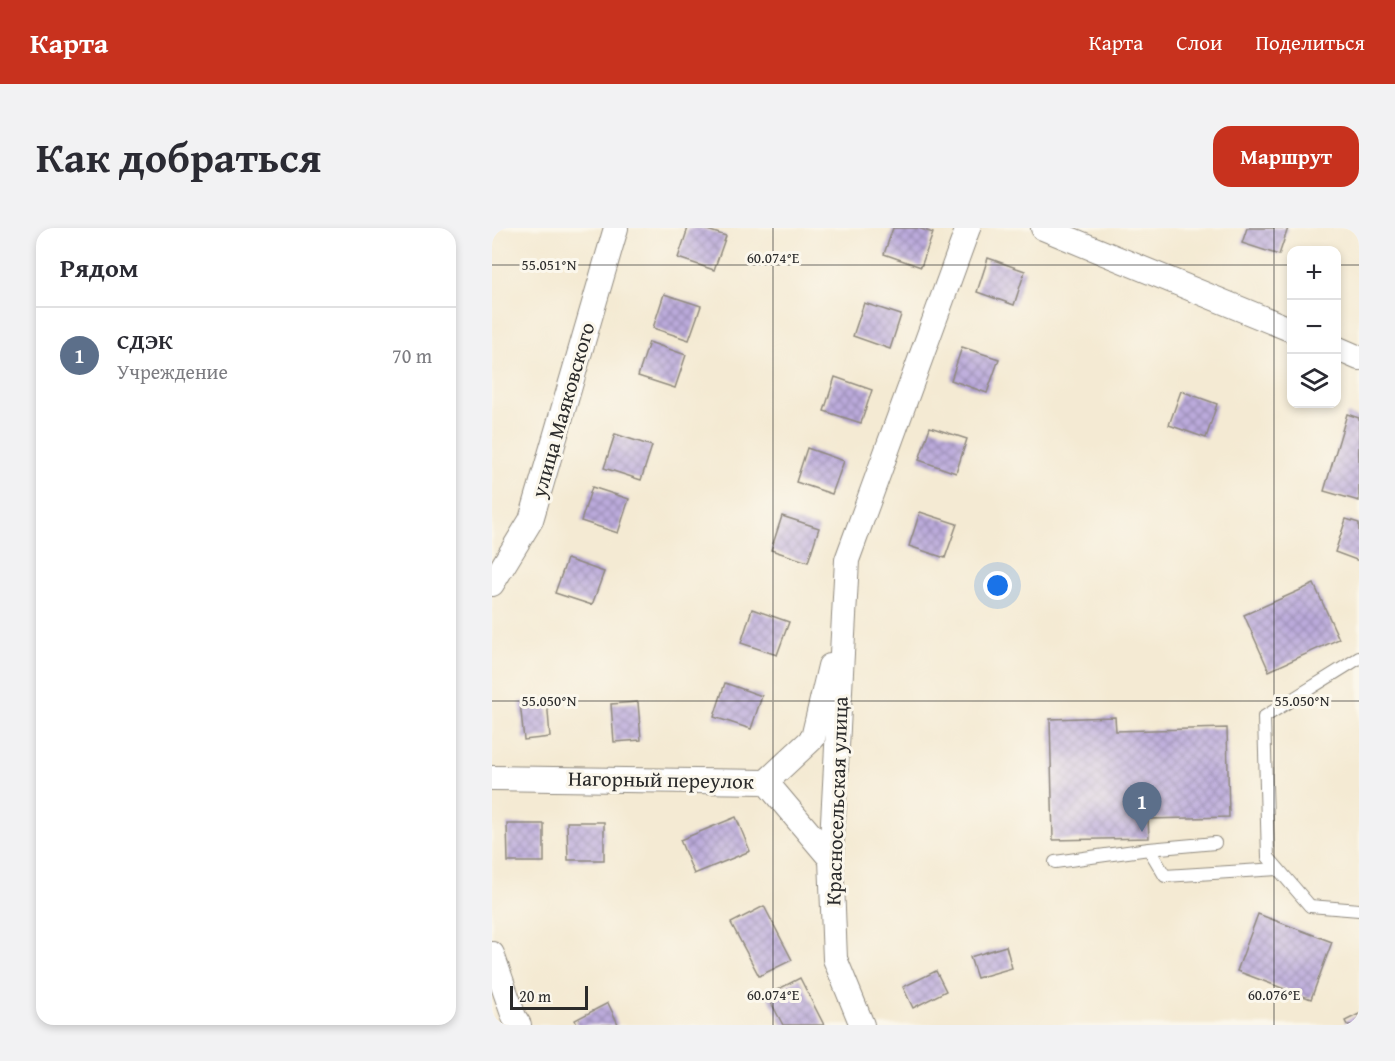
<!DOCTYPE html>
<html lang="ru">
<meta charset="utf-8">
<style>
:root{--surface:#fff;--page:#f2f2f3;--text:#2b2b33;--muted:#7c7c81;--line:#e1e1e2;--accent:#c8321e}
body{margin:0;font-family:"Gentium Book Plus",serif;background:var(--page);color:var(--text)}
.controls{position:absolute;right:18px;top:18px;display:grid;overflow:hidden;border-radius:12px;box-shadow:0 3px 9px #0003}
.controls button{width:54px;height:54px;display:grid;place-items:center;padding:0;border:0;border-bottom:2px solid var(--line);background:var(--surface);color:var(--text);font:30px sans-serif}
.scale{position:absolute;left:18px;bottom:15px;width:78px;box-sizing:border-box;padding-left:6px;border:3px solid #2b2b2b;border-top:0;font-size:16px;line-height:21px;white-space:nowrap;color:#2b2b2b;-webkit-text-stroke:4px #fbf7ec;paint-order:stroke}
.you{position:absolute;left:506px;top:358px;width:21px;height:21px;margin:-15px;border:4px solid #fff;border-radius:50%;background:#1a73e8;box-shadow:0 0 0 9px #1a73e833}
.badge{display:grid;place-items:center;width:39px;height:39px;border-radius:50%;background:var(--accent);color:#fff;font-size:20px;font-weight:700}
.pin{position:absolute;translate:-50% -50px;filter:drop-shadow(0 2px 3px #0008)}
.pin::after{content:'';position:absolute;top:32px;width:21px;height:18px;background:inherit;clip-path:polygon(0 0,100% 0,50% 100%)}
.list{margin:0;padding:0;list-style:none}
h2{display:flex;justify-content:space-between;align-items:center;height:78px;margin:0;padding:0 24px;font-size:26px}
h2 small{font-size:20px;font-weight:400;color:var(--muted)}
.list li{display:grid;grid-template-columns:39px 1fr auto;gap:18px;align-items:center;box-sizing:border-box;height:96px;padding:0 24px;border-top:2px solid var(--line)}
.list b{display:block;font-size:22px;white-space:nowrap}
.list p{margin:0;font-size:20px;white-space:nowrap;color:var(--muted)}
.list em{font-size:20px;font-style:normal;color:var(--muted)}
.icon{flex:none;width:33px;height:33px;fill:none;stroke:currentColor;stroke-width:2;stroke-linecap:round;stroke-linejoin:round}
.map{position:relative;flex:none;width:867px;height:797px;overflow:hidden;border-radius:18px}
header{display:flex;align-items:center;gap:36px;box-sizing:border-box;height:84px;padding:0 30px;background:var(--accent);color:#fff}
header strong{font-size:28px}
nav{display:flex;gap:33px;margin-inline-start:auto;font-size:21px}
.intro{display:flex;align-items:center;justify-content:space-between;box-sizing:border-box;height:144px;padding:0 36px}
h1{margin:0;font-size:42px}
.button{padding:15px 27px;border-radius:18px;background:var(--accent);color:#fff;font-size:21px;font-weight:700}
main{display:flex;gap:36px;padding:0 36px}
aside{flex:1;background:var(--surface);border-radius:18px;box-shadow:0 3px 9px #0003}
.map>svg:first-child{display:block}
</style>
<header>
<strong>Карта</strong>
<nav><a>Карта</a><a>Слои</a><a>Поделиться</a></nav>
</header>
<div class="intro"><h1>Как добраться</h1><a class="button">Маршрут</a></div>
<main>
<aside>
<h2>Рядом<small></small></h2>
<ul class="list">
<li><span class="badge" style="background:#5c6f8a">1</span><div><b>СДЭК</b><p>Учреждение</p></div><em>70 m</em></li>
</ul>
</aside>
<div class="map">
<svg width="867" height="797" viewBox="0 0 867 797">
<defs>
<pattern id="building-cross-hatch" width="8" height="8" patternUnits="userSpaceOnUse" patternTransform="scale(1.5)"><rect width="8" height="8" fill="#bbaadb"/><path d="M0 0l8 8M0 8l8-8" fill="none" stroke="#988bb2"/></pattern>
</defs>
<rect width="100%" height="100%" fill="#fbf7ec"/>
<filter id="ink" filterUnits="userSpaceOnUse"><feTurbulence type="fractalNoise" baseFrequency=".0167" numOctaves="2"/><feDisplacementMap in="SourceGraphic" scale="12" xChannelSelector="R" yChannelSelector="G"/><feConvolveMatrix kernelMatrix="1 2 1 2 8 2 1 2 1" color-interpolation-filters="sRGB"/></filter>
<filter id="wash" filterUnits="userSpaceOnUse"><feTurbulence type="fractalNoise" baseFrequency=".008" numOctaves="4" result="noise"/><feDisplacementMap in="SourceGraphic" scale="24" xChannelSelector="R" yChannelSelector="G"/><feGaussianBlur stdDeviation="1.35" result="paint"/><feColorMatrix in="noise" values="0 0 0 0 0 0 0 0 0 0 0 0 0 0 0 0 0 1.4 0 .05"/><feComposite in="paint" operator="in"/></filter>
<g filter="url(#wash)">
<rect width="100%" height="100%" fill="#f4ead3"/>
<g id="blocks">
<!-- building -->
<g fill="url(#building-cross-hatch)">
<path d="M196 0H209L234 8 222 42 186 30Z"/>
<path d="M401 0H426L441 5 429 39 392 26Z"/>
<path d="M755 0H796L787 27 750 15Z"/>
<path d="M496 30 533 43 522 77 485 64Z"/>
<path d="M172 66 209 78 197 112 161 100Z"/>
<path d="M372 75 409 87 398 121 361 108Z"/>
<path d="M157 114 194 127 183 160 146 148Z"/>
<path d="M470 119 507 131 495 165 459 152Z"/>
<path d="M343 149 380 162 369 195 332 183Z"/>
<path d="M689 163 725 176 714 210 677 197Z"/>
<path d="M855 186 867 190V273L832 263Z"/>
<path d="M438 199 475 211 464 245 427 232Z"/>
<path d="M123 206 160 218 149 252 112 240Z"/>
<path d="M315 220 352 233 340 266 304 254Z"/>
<path d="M100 259 137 271 126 305 89 293Z"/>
<path d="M428 284 465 296 453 330 417 318Z"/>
<path d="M290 288 327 300 316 334 279 322Z"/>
<path d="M854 291 867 295V333L843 324Z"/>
<path d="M75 331 112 344 100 377 63 365Z"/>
<path d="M822 356 847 411 777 443 752 387Z"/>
<path d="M260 381 297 394 285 427 249 415Z"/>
<path d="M233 455 270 468 259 501 222 489Z"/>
<path d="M55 471 58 509 32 512 28 474Z"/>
<path d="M146 474 149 512 122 514 119 476Z"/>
<path d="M623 489 624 503 735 500 737 589 656 591 657 610 561 612 558 491Z"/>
<path d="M244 589 258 623 202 646 188 612Z"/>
<path d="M75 594H112V632H76Z"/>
<path d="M15 596H52V634H16Z"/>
<path d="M272 678 300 732 267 748 239 695Z"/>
<path d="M766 686 840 714 819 771 745 743Z"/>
<path d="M514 718 520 740 485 750 478 729Z"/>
<path d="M444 743 454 763 421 780 411 759Z"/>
<path d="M308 750 332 797H291L275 767Z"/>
<path d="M116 775 126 796 124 797H85L83 792Z"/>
<path d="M867 786V797H855L853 793Z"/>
</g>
</g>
</g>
<g filter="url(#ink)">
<use href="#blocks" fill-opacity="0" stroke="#908a7f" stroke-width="1.5"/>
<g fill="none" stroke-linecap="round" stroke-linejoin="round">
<defs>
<g id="service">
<path d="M867 430 772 489 776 629 818 678 867 682"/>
<path d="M657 621 723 615"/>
<path d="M563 634 657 621 673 648 786 641"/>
</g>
<g id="minor">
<path d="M551 0 800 102"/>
<path d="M844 120 867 130"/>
<path d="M0 356 39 292 124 0"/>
<path d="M0 550 274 554 339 631"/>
<path d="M274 554 321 510 338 438"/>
<path d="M0 726 22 789 27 797"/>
<path d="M370 797 343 731 339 631 355 332 476 0"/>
</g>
</defs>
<!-- service casing -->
<use href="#service" stroke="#908a7f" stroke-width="14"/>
<!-- minor casing -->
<use href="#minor" stroke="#908a7f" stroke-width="26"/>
<!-- service -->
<use href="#service" stroke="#fff" stroke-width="12"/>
<!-- minor -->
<use href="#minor" stroke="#fff" stroke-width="24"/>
</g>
</g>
<!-- ticks -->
<path fill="none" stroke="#2b2b2b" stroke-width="1.5" stroke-opacity="0.45" d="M281 0V797M782 0V797M0 37H800M844 37H867M0 473H867"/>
<g text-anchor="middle" stroke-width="6" stroke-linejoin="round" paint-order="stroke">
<!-- street labels -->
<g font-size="21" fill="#2b2b2b" stroke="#fbf7ec">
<text transform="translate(71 182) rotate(-74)" y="7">улица Маяковского</text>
<text transform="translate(169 552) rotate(1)" y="7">Нагорный переулок</text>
<text transform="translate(345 573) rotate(-88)" y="7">Красносельская улица</text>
</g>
</g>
<g font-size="15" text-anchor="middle" fill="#2b2b2b" stroke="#fbf7ec" stroke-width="6" stroke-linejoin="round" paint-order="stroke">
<text x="281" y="35">60.074°E</text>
<text x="57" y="42">55.051°N</text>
<text x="57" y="478">55.050°N</text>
<text x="810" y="478">55.050°N</text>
<text x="281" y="772">60.074°E</text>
<text x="782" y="772">60.076°E</text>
</g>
</svg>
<div class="controls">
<button>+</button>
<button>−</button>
<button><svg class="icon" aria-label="layers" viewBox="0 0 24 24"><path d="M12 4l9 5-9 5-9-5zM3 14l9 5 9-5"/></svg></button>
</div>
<div class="scale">20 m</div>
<div class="you"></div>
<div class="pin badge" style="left:650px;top:604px;background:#5c6f8a">1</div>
</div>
</main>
